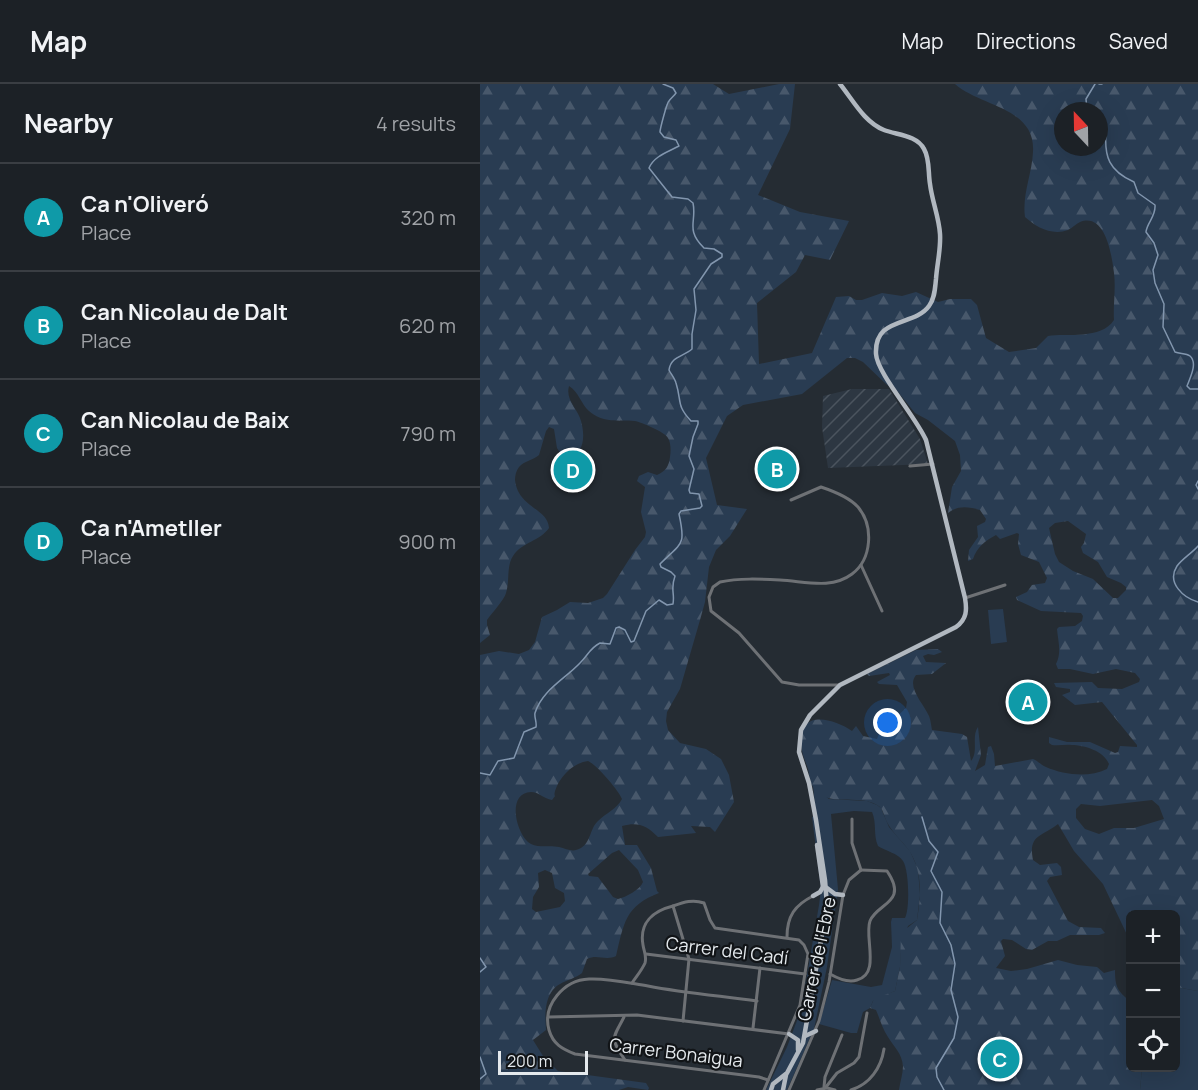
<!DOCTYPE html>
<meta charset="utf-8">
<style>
:root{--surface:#1c2126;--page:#292e32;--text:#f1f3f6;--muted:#a0a3a7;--line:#3a3e43;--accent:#1a73e8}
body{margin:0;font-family:Manrope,sans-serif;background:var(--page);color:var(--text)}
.controls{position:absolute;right:18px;bottom:18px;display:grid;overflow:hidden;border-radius:9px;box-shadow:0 6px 24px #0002}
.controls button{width:54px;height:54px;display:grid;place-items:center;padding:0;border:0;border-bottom:2px solid var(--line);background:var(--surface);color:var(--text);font:30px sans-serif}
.compass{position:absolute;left:574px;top:18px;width:54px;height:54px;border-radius:50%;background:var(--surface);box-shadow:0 6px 24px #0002;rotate:338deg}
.scale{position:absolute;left:18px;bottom:15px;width:90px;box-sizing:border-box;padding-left:6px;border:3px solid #e4e9ed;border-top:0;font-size:16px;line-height:21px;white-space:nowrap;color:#e4e9ed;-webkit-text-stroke:4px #111417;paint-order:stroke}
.you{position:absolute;left:408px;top:639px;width:21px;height:21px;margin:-15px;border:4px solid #fff;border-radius:50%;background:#1a73e8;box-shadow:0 0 0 9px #1a73e833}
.badge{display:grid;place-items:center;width:39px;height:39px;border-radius:50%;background:var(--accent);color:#fff;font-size:20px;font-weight:700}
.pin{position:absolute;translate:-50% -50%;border:3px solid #fff;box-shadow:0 2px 6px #0006}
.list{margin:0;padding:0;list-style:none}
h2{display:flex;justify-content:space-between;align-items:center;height:78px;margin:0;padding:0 24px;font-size:26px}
h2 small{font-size:20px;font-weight:400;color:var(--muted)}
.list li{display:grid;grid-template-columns:39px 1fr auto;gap:18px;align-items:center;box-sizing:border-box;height:108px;padding:0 24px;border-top:2px solid var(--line)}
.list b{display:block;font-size:22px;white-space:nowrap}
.list p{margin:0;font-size:20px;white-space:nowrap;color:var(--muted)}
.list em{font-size:20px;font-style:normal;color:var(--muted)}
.icon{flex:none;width:33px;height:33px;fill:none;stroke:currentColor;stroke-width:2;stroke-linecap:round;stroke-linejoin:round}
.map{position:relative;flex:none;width:718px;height:1006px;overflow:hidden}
header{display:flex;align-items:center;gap:36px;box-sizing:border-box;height:84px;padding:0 30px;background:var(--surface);border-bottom:2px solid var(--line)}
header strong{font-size:28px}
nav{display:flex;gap:33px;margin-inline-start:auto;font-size:21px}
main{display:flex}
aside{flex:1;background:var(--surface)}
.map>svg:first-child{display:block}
</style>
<header>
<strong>Map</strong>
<nav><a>Map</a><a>Directions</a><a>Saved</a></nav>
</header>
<main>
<aside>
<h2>Nearby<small>4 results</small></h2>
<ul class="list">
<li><span class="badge" style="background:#0f9aa8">A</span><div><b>Ca n'Oliveró</b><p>Place</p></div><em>320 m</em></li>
<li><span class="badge" style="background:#0f9aa8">B</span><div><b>Can Nicolau de Dalt</b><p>Place</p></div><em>620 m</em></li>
<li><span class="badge" style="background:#0f9aa8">C</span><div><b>Can Nicolau de Baix</b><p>Place</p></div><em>790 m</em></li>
<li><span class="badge" style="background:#0f9aa8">D</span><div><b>Ca n'Ametller</b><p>Place</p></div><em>900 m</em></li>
</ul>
</aside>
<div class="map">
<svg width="718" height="1006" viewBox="0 0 718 1006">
<defs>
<pattern id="industrial-furrows" width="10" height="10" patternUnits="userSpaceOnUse" patternTransform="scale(1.5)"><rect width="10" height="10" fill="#2d3742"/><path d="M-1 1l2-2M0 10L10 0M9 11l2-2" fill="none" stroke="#4b545e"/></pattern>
<pattern id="forest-firs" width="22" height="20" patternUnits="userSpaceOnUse" patternTransform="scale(1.5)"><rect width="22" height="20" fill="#293c52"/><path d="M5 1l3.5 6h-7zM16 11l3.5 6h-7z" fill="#48586b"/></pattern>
</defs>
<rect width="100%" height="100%" fill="#252c33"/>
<!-- industrial -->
<path fill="url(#industrial-furrows)" d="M372 305H409L440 355 448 380 348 384 342 343 343 312Z"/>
<!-- grass -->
<g fill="#293c52">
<path d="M523 525 527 558 511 560 508 526Z"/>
<path d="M333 702 349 715 387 717 397 721 401 724 409 743 430 767 438 785 440 811 437 836 428 842 421 866 420 883 415 907 393 917 390 924 383 928 377 949H371L339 940 352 896 391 903 402 901 412 863 411 838 412 834H425C430 825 429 786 423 777 418 769 405 767 398 762 393 751 397 739 392 728L374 727 351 730 358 805 347 883 334 945 307 1006H286L307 963 321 926 339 821 341 805 332 733 336 731Z"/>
<path d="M696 903 718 907V1006H660L662 984H696Z"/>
</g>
<!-- forest -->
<path fill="url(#forest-firs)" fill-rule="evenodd" d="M0 0H233L249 10 299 0H315L310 45 278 111 320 128 369 137 350 176 325 171 316 188 277 219 279 280 332 269 356 213 369 212 376 216H382L402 209 422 212 436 208 458 218 470 215H491L497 221 506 254 529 268 556 264 568 252C587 249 621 256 634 236 633 221 636 205 634 189 632 173 626 128 600 138 596 140 592 144 588 146 572 152 556 143 545 133 542 111 552 90 553 68 556 23 501 23 475 0H718V907L696 903V830H650V857L623 800 594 767 578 740C561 753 548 751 553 776L560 781 577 779 581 783 582 791 570 793 567 797 588 837 599 843 621 844 625 849 619 851H590L577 857H568L552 866 546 865 532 856 523 855 521 857 525 872 516 884 531 887 547 885 578 876 597 881 617 883 624 889 635 886C635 902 637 907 650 917V984H662L660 1006H419C420 998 423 990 423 982 422 969 414 963 408 953 402 944 400 935 396 926L390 924 394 915 415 907 420 883 421 849 437 836C441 812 443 786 428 765 422 757 413 749 408 740 404 734 404 724 397 721 377 709 348 725 333 703 330 698 329 690 328 685 325 676 321 668 321 658 320 625 354 635 372 647L376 642 383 652 397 655 399 650 398 633 400 631 410 639 426 624 427 618 417 601 399 600 397 598 410 591 409 589 389 592 387 590 436 566 458 565 462 568 454 571 448 570 443 572 446 578 466 579 452 590 436 591C426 603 444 620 449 632 451 637 451 642 452 646L482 650 487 653 491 677C499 667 491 653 498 643L501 671 495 687 505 681 508 663 511 662 514 670 515 682 553 675C558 677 561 681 566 683 584 691 609 694 627 685L629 680C624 667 604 661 592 661 585 660 579 662 572 661L569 659V653L587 658H610L635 669 638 668 640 662 657 663V661L622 618 595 621 582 611 590 608V605L576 603 574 599 612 598 618 604 642 605 659 598 660 595 655 589 636 585 613 590 590 585H578L576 580C582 569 578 557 577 545L579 543 595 542 602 537 603 532 601 529 561 527 537 516 536 513 547 508 552 501 565 499 567 494 559 478 541 471 538 460 539 450 537 449 520 455 516 451C505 457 497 463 493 475L488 477 489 466 498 453 497 442 505 438 506 435 500 426C489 423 478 421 468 429L472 403 481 387 480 371 475 357 448 336 435 329 418 308 406 300 383 278 375 274H367L322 310 263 321 247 332 226 374 237 421 267 425 250 452 236 466 229 483 225 518 220 536 200 605 187 628 186 637 188 646 200 659 226 665 241 675 249 691 254 718 235 748 230 743 211 742 216 749 178 753C166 741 158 738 142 742L145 761H157L171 784 177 807 179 809C145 822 144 839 136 872 126 877 117 870 107 875L102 889C96 894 87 896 80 900 64 909 65 930 66 946L53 956 63 972 78 987 166 999 169 1004 168 1006 148 1003 139 1006H0V571L19 567 39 570 49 566 55 558 62 533 77 526 90 518 108 519 123 514 127 510 155 466 165 453 166 448 161 428 165 403 157 397 159 392 168 388 177 391C186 387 189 382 190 373 191 367 191 359 188 354 185 348 161 338 155 337 139 336 122 339 109 327 101 320 99 308 89 302 85 316 98 325 101 337 106 355 103 370 86 378L77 364 74 345 69 343 66 347 59 371C53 376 44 377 39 383 36 387 35 391 35 396 38 424 68 424 69 444 60 457 42 458 33 472 26 483 30 497 26 509 24 516 12 529 7 536V541L10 551 0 559ZM583 27H619V63H583ZM588 437 606 450 604 459 601 463 603 469 618 478 627 493 641 499 646 503V506L638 514H633L613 495 593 487 579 478 575 470 569 444 575 439ZM108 677C117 681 139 707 142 715 137 725 126 729 118 737 110 744 111 758 101 764 93 769 87 765 79 763 70 761 59 764 51 760 37 753 25 709 51 708 59 708 64 715 72 716 78 708 73 716 75 707 80 692 93 679 108 677ZM672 716 679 722 684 735 654 744H634L619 750 605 745 596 734V725L601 720 620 722ZM139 766 158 786 163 798C160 806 146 813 138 815L133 813 118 793 109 792 108 790 132 769ZM65 786 72 789 75 804 84 809 85 817 80 823 56 828 52 825 53 813 59 803 58 789Z"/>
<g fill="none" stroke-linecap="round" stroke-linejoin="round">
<!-- stream -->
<g stroke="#8296ae" stroke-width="1.5">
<path d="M619 0H622"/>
<path d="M607 27 606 15 615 0"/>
<path d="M619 38 626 47C624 73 629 87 654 98L658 109 675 121C676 133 667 138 666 148L674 159 678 171 673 186 675 199 684 220 683 243 695 268C700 270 706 269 710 272 718 279 710 294 707 302L710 305H718"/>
<path d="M718 397 716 401 718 405"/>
<path d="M718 462C712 469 702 475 697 482 686 499 704 514 718 518"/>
<path d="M0 689 10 691 18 677 34 674 44 648 56 643C57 638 54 633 55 629 62 606 85 595 100 579 108 571 110 564 120 559L130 560 136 544 139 543 145 546 151 558 154 557 166 527 179 516 187 521 193 520C195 508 190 506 195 492L191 488 181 483 180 480C202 458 206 462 199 430L201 427 220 424 222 422 219 410 210 409 209 406 214 385 209 372 213 353 218 340V337H211C196 321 202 318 196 299 195 295 191 290 189 286 191 272 203 273 212 265V250L216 226 214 205 231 180 242 173V170L234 165 224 164C205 145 217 138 213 119L208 115 192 113 169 84C174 72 188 68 199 62L196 56 184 53 180 48C180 45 187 18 189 17 191 14 194 12 196 9L193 4 183 0"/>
<path d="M442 733 449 757 458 768 451 787 462 808 460 839 471 861 475 880 471 906 478 933 474 954 456 984 457 993 464 1006"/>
<path d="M0 874 6 883 0 888"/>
<path d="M0 973 6 990 0 995"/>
</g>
<!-- minor -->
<g stroke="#6e7175" stroke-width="3">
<path d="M430 382 453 380"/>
<path d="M311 416 341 403C353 407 369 413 378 423 394 442 392 475 372 490 351 506 324 497 300 496 280 495 259 494 240 498L233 503 229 513 231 527 259 549 302 598 319 601H359"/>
<path d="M381 481 402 527"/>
<path d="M485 514 525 501"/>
<path d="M372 735V759L381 786"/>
<path d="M193 822 209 875 203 937"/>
<path d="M307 853C307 832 315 821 333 812"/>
<path d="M166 870 325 890"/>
<path d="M350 890C357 894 368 899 377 896 401 890 384 853 390 837 397 819 429 819 407 787L381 786"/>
<path d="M152 899C156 893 162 886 165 879 167 872 164 868 163 861 159 839 173 827 193 822 204 818 213 815 224 819L230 836 235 844 319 856 324 861 328 870 320 921 284 1006"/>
<path d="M277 917C241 912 204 909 168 902 149 899 128 894 109 895 84 896 62 921 69 946 73 960 82 965 95 970L279 993 288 996"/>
<path d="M69 933 157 931 309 950"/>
<path d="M144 933C133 955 129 953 145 976"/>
<path d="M273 944 280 884"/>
<path d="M344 1003 345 993 362 951"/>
<path d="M346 1003 357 989 374 979 379 973 387 929"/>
<path d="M309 1006 339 937 349 898 363 811 369 796 381 786"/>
<path d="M337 1006 347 1004 355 1006"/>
<path d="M371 1006C390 1000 401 984 404 965"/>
</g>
<!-- major -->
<g stroke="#b1b8c0" stroke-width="4.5">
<path d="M337 761 343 803"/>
<path d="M347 804 355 810 363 811"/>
<path d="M333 812 340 808 343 803"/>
<path d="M309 950 318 956V966"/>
<path d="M325 952 336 947"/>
<path d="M291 1006 293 1000 307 989 323 959 347 822 345 796 336 736 329 699 319 668 321 646 330 631 360 601 476 543C487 535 487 526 485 514L446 356C436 333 397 289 396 270 394 232 434 243 449 222 455 214 455 204 456 195 457 180 461 165 460 150 459 133 452 117 450 100 448 89 450 75 444 65 437 51 417 51 404 46 384 38 373 16 360 0"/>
<path d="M303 1006 306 991"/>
</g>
</g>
<g text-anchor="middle" stroke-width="4.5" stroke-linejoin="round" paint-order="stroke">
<!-- street labels -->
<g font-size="18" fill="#e4e9ed" stroke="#111417">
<text transform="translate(247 867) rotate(7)" y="6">Carrer del Cadí</text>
<text transform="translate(337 875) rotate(-78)" y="6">Carrer de l'Ebre</text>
<text transform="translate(196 969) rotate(7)" y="6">Carrer Bonaigua</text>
</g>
</g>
</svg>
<div class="controls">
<button>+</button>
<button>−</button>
<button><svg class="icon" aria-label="locate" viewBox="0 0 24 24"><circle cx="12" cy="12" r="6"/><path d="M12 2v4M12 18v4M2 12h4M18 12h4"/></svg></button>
</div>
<svg class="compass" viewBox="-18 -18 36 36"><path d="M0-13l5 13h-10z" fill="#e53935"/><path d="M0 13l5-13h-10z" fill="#a0a3a7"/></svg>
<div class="scale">200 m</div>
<div class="you"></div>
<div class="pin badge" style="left:548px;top:618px;background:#0f9aa8">A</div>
<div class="pin badge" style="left:297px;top:385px;background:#0f9aa8">B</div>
<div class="pin badge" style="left:520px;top:975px;background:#0f9aa8">C</div>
<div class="pin badge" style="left:93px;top:386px;background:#0f9aa8">D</div>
</div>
</main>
